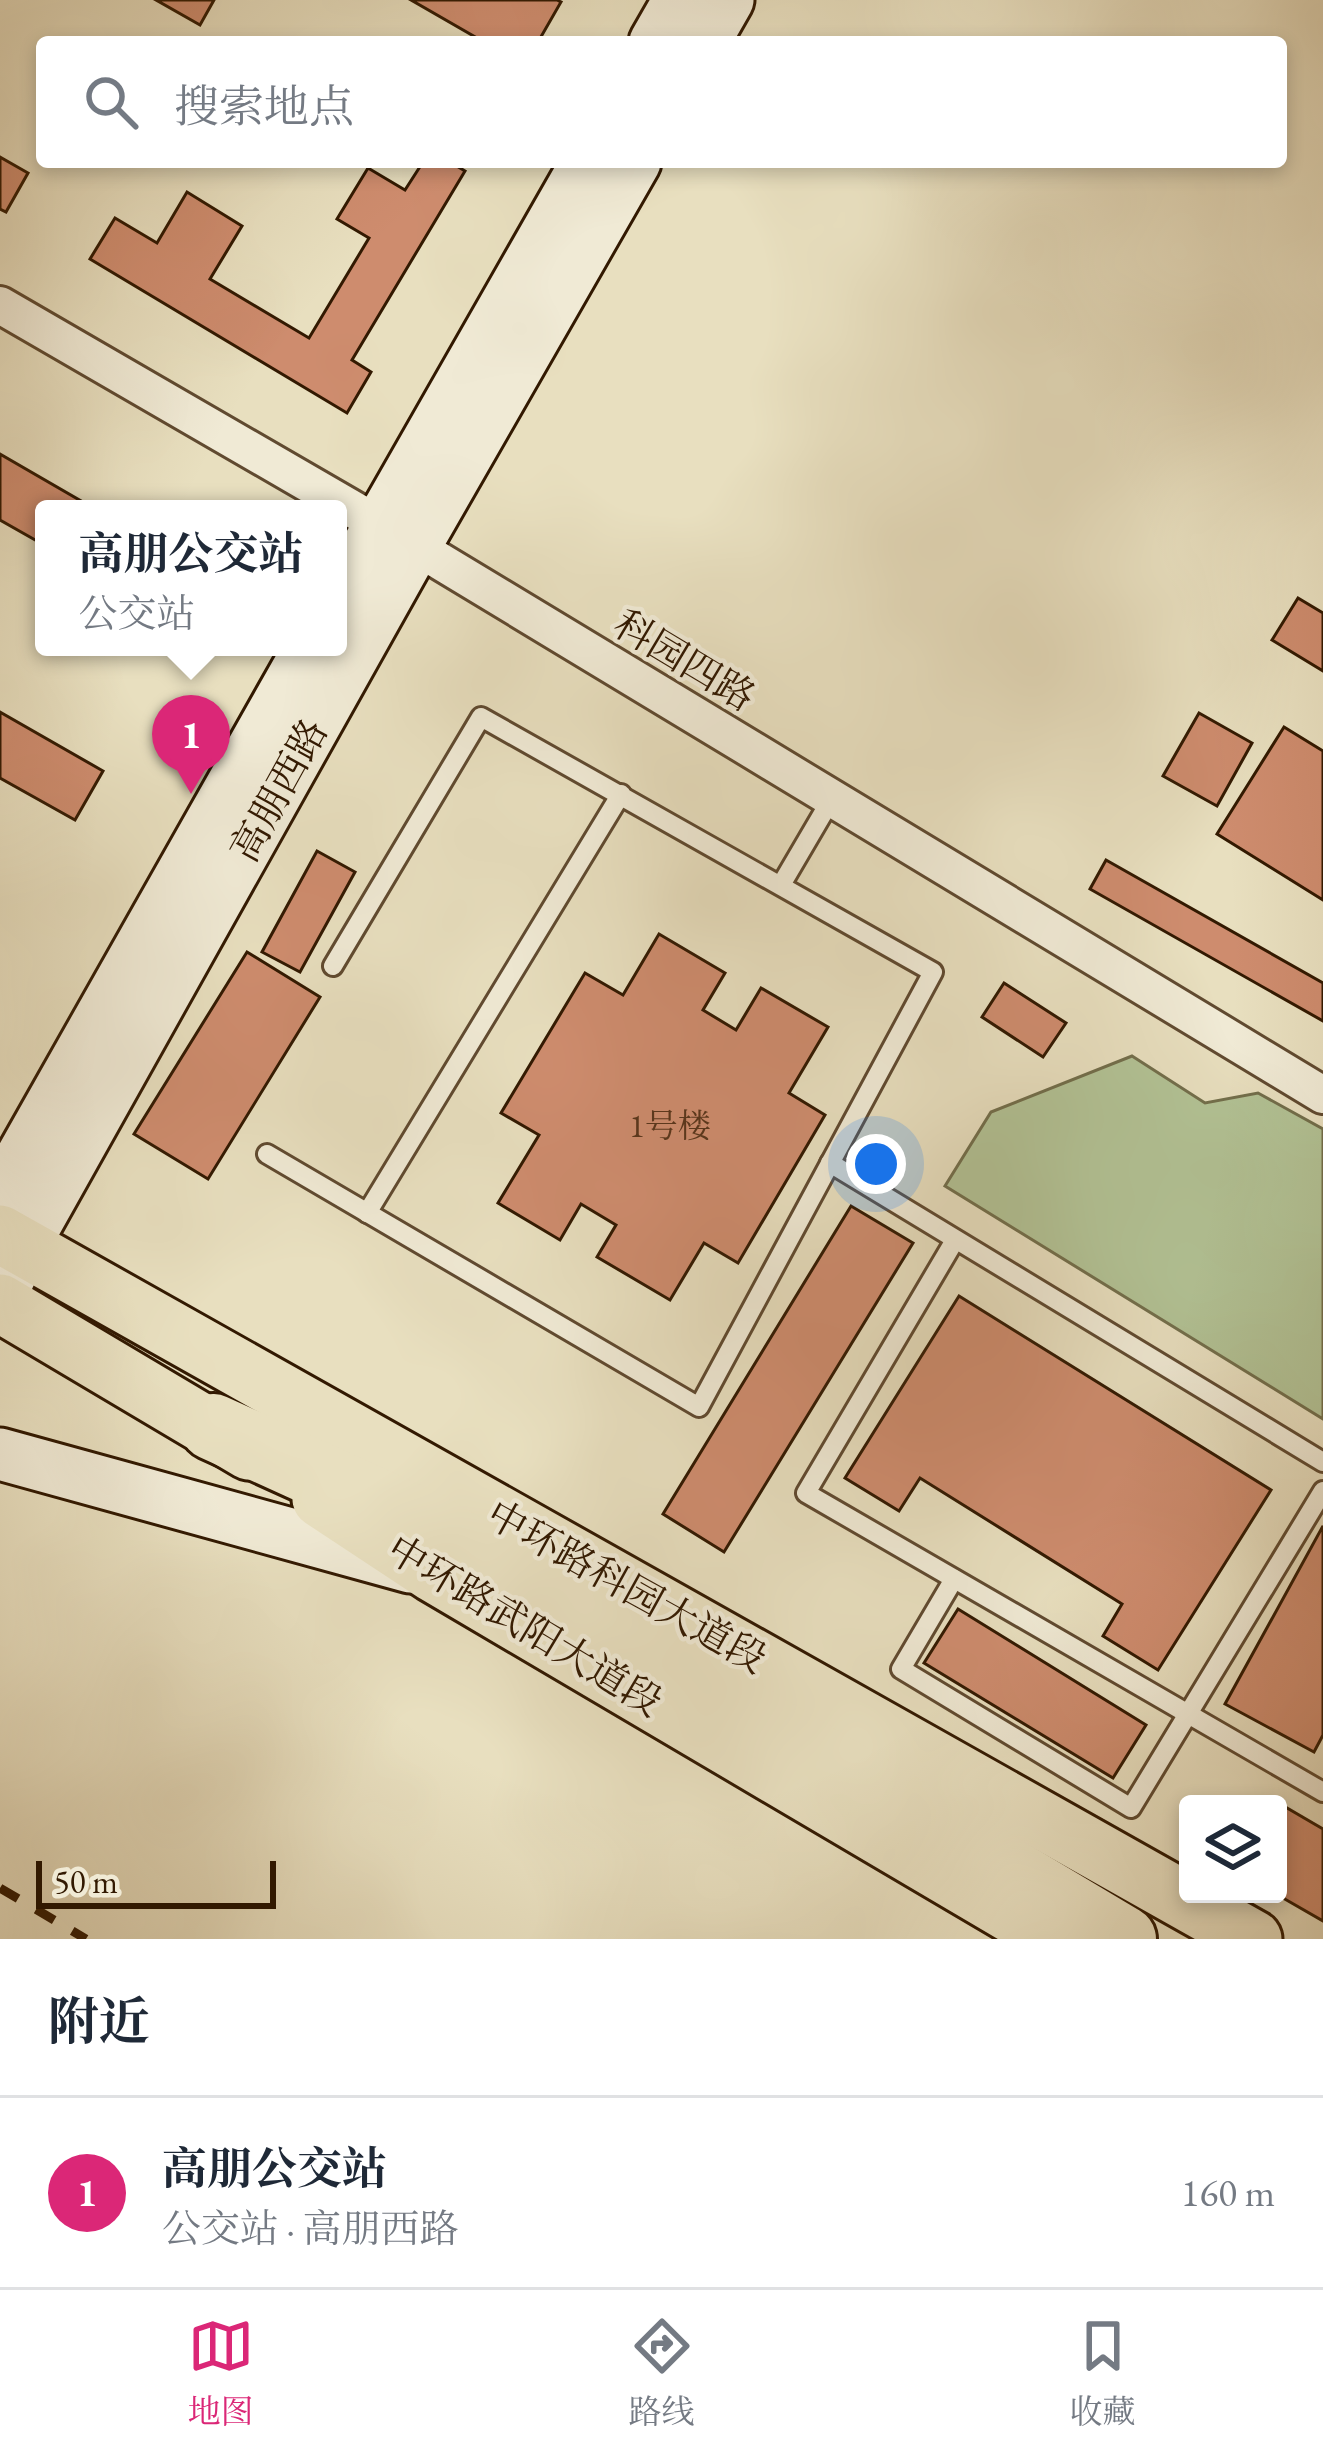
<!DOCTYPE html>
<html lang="zh">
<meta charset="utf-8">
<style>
:root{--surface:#fff;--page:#f6f6f7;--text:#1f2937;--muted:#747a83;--line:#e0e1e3;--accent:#db2777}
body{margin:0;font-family:"EB Garamond","Noto Serif SC",serif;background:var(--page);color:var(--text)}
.controls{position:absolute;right:36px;bottom:36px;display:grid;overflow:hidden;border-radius:12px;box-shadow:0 6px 18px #0003}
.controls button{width:108px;height:108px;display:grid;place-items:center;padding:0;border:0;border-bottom:3px solid var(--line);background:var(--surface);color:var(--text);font:60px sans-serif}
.scale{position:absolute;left:36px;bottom:30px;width:240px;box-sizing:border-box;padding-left:12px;border:6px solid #321901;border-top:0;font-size:33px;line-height:42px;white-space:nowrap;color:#321901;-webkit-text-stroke:9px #f0ead5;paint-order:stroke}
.you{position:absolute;left:876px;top:1164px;width:42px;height:42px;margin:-30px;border:9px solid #fff;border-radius:50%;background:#1a73e8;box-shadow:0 0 0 18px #1a73e833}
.badge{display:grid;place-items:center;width:78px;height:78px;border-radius:50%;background:var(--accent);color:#fff;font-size:39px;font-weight:700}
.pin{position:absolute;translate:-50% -99px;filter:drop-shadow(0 3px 6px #0008)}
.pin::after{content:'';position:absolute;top:63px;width:42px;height:36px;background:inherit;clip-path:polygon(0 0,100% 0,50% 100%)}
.popup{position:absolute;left:35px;top:500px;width:312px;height:156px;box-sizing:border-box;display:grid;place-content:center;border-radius:12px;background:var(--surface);filter:drop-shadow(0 3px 9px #0005);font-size:39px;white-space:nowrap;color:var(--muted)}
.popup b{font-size:45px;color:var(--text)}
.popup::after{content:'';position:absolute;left:50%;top:100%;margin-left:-24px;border:24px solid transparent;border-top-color:var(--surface)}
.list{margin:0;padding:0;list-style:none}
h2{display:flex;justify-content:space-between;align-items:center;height:156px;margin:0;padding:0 48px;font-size:51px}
h2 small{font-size:39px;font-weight:400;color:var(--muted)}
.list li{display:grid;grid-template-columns:78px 1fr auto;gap:36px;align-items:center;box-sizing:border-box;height:192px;padding:0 48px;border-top:3px solid var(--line)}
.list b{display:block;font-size:45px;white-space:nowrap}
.list p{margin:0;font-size:39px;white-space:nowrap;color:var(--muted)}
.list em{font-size:39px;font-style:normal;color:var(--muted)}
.icon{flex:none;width:66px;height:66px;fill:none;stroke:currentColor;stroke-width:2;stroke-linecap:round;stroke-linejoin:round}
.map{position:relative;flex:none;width:1323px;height:1939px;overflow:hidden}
.search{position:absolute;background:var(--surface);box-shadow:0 6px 18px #0003;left:36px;right:36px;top:36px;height:132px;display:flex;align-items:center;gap:30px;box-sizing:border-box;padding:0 42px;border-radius:12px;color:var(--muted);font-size:45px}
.sheet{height:348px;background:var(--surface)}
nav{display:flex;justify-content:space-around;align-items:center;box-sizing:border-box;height:168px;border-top:3px solid var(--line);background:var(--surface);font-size:33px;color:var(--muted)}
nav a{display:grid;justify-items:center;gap:6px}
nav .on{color:var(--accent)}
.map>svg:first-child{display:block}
</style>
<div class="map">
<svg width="1323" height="1939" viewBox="0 0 1323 1939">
<rect width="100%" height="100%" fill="#e8dfbf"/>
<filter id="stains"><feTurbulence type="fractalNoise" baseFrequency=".00167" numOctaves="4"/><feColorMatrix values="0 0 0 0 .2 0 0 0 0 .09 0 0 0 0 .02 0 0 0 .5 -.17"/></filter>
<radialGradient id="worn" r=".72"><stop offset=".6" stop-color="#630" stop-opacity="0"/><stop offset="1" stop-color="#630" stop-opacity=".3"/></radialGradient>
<!-- green -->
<path fill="#b2c295" stroke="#726e4b" stroke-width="3" d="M1132 1056 1205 1103 1258 1093 1323 1129V1419L945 1186 991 1112Z"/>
<!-- building -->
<g fill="#ce8c6e" stroke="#321901" stroke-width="3">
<path d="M156 0H214L200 25Z"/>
<path d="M411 0H557L561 2 538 42H484Z"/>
<path d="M0 157 28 173 6 212 0 209Z"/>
<path d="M423 162H450L465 171 352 360 371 372 347 413 90 259 115 218 157 243 187 192 242 226 210 279 309 338 369 238 337 219 368 168 405 190Z"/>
<path d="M0 454 95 509H44V545L0 520Z"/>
<path d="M1298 598 1323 613V671L1272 640Z"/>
<path d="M0 712 103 771 75 820 0 778Z"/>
<path d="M1199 713 1252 743 1217 806 1163 776Z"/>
<path d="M1284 727 1323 751V900L1217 834Z"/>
<path d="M317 851 355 872 300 972 262 952Z"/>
<path d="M1106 860 1323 983V1021L1090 889Z"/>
<path d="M659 934 725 973 703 1010 736 1030 761 988 828 1027 789 1093 825 1115 738 1263 704 1243 670 1300 597 1257 616 1225 581 1204 560 1240 498 1203 539 1135 501 1113 585 973 623 995Z"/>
<path d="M247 952 320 997 208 1179 134 1134Z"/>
<path d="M1004 983 1066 1023 1043 1057 982 1017Z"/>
<path d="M851 1206 913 1243 724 1552 663 1514Z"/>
<path d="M959 1296 1271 1490 1158 1670 1103 1636 1122 1604 920 1478 899 1511 845 1478Z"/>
<path d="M1323 1526V1735L1314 1752 1225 1704Z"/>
<path d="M958 1609 1146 1725 1113 1778 924 1663Z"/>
<path d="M1270 1798 1323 1829V1921L1276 1894 1278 1804H1267Z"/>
</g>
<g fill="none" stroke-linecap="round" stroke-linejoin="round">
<defs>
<g id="lane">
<path d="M781 885 832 798"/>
<path d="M267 1154 699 1407 933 972 481 717 333 966"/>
<path d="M830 1163 1323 1462"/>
<path d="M367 1213 621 794"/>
<path d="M955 1240 806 1493 1323 1792"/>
<path d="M954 1579 901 1669 1131 1808 1323 1491"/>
</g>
<path id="street" d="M0 305 380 525 1323 1095"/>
<g id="secondary">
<path d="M655 42 679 0"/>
<path d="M704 42 728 0"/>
<path d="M338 598 587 162"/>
<path d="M0 1195 310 647"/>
<path d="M0 1298 23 1247 415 546 635 162"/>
<path d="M0 1454 410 1567"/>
</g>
<g id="primary">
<path d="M0 1234 1253 1939"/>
<path d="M0 1303 249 1451"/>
<path d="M321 1499 433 1573 1054 1939"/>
</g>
<path id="highway" d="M213 1427 429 1525 1123 1939"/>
</defs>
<!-- lane casing -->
<use href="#lane" stroke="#604a30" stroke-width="24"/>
<!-- street casing -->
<use href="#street" stroke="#604a30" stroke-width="42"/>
<!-- secondary casing -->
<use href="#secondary" stroke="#321901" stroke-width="57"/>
<!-- primary casing -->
<use href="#primary" stroke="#321901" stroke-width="63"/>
<!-- highway casing -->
<use href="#highway" stroke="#321901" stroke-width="72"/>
<!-- lane -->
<use href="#lane" stroke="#f0ead5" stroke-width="18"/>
<!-- street -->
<use href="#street" stroke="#f0ead5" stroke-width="36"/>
<!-- secondary -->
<use href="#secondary" stroke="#f0ead5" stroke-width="51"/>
<!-- primary -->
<use href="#primary" stroke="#e8dfbf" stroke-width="57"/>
<!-- highway -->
<use href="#highway" stroke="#e8dfbf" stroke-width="66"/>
<!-- rail -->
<path stroke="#321901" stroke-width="9" stroke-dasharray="21 21" stroke-linecap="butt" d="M0 1888 86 1939"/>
</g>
<g text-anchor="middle" stroke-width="9" stroke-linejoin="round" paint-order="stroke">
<!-- number labels -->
<g font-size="33" fill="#59361c">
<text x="670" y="1137">1号楼</text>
</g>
<!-- street labels -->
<g font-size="39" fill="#321901" stroke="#f0ead5">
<text transform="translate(685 660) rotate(31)" y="14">科园四路</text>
<text transform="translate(278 790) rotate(-61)" y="14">高朋西路</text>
<text transform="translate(627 1586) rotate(29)" y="14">中环路科园大道段</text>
<text transform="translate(525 1625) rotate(31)" y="14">中环路武阳大道段</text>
</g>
</g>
<rect width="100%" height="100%" filter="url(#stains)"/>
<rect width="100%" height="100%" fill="url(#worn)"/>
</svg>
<div class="controls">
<button><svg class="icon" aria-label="layers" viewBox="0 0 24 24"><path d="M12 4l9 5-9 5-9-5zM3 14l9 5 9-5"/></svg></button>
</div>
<div class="scale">50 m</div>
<div class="you"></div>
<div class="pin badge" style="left:191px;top:794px">1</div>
<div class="popup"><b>高朋公交站</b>公交站</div>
<div class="search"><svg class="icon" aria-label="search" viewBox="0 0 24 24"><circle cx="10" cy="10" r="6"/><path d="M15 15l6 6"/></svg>搜索地点</div>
</div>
<section class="sheet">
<h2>附近<small></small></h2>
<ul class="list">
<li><span class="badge">1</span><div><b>高朋公交站</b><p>公交站 · 高朋西路</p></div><em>160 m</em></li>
</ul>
</section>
<nav>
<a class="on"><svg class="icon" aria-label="map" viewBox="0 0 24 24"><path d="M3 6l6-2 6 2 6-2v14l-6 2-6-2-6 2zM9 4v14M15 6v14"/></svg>地图</a>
<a><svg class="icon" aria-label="directions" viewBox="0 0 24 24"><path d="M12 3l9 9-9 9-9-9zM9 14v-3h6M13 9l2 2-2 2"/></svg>路线</a>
<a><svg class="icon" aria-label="saved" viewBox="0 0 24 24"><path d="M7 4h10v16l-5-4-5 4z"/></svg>收藏</a>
</nav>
